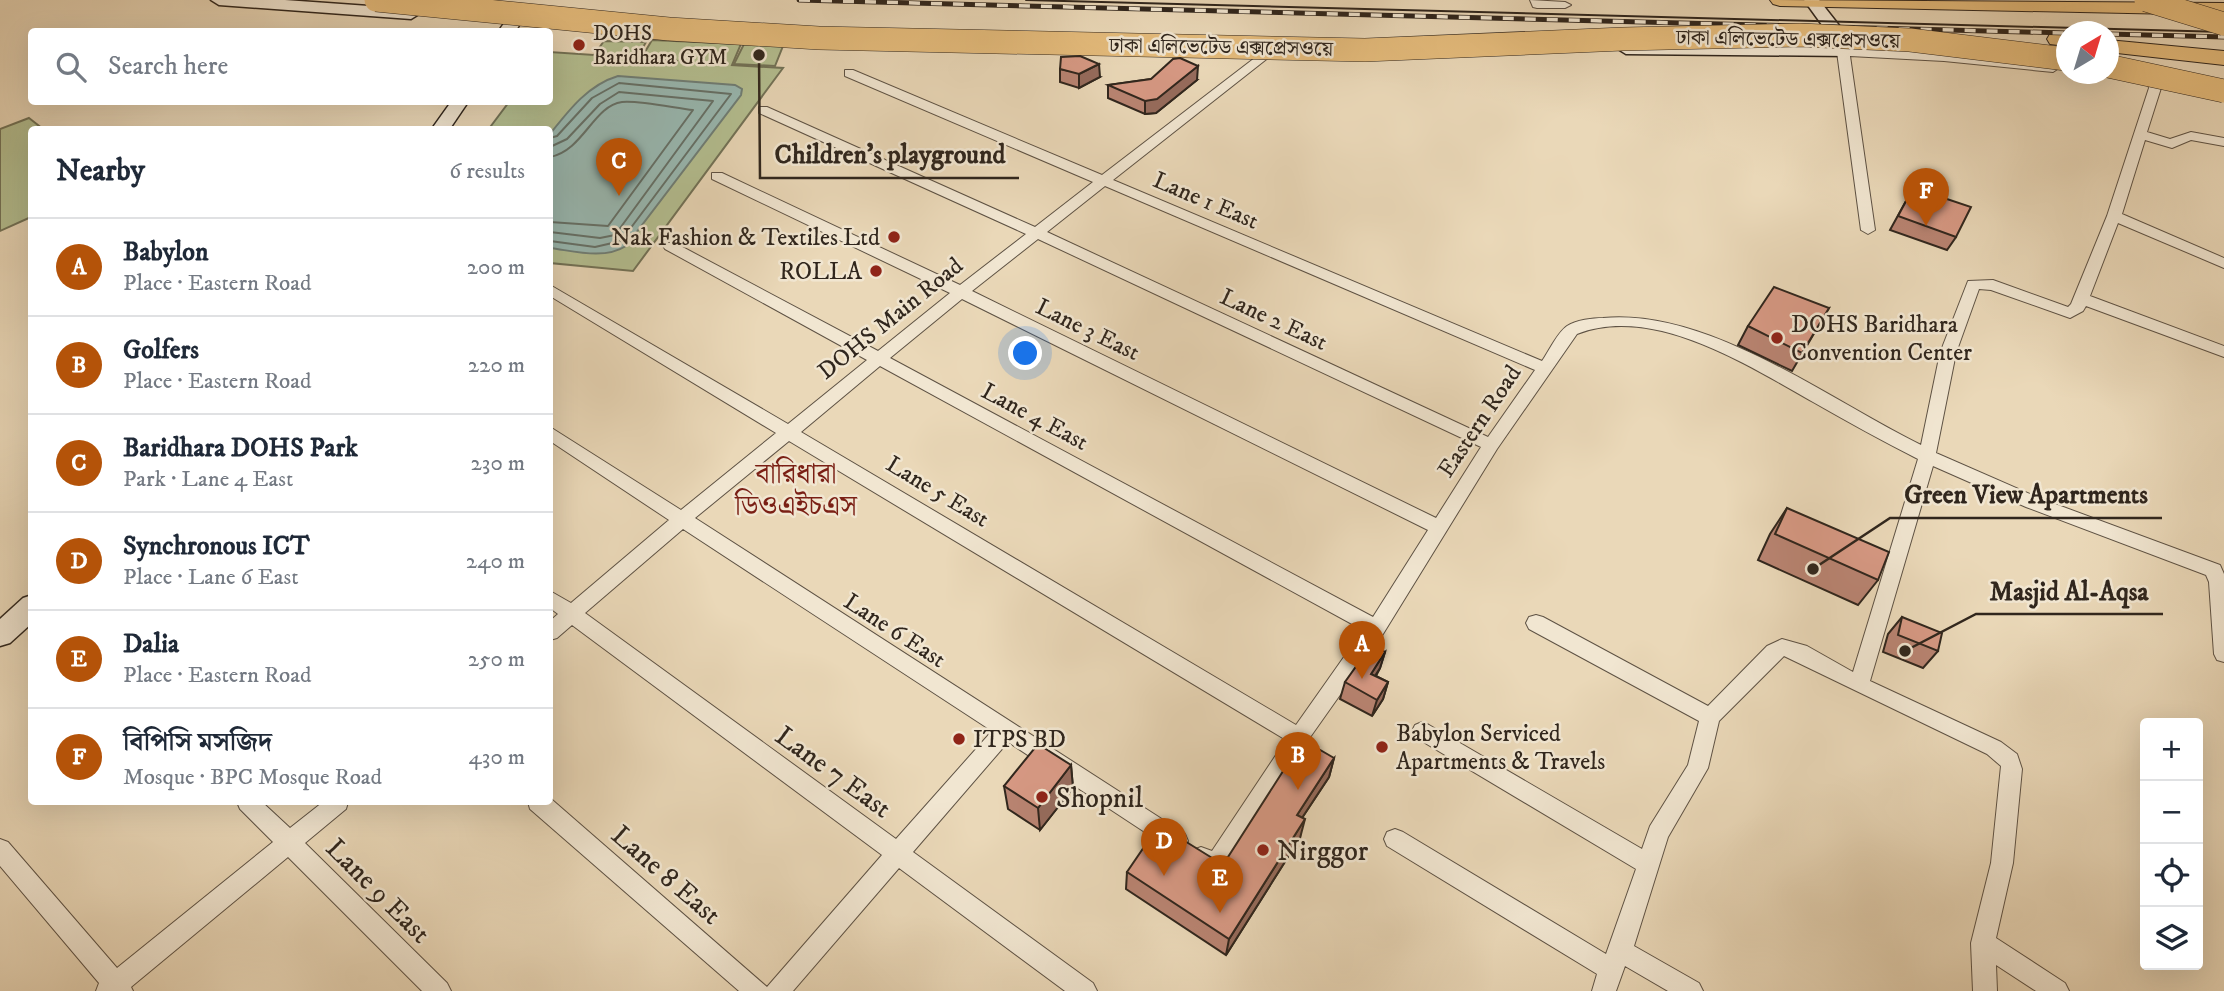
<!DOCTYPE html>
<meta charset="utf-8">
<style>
:root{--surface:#fff;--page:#f2f2f3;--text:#1f2937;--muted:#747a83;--line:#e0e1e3;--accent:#b45309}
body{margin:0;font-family:"IM FELL DW Pica","Noto Serif Bengali",serif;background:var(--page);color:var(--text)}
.controls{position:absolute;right:21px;bottom:21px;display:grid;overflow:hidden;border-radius:7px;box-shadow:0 7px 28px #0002}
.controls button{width:63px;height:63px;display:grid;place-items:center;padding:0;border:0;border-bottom:2px solid var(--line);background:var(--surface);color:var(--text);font:35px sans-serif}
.compass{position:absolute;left:2056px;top:21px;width:63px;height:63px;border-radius:50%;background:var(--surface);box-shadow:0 7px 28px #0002;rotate:38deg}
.you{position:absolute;left:1026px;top:354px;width:24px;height:24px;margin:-18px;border:5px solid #fff;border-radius:50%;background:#1a73e8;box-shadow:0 0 0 10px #1a73e833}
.badge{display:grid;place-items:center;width:46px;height:46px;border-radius:50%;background:var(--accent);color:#fff;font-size:23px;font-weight:700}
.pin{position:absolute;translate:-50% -58px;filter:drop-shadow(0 2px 4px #0008)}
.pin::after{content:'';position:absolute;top:37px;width:24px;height:21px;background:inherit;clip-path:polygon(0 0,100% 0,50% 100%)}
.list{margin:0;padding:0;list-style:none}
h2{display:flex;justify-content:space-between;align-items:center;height:91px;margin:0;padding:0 28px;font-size:30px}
h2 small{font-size:23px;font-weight:400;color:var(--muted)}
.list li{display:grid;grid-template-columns:46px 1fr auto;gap:21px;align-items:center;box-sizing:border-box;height:98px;padding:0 28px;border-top:2px solid var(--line)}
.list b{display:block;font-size:26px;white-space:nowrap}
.list p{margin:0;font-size:23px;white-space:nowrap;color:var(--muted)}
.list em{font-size:23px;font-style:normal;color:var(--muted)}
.icon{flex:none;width:38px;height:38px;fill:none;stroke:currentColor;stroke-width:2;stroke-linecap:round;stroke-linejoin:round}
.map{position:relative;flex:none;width:2224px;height:991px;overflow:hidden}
.search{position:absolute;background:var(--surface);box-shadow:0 7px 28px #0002;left:28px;top:28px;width:525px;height:77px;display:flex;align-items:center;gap:18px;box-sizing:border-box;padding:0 24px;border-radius:7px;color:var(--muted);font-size:26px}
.panel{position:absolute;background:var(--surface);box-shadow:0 7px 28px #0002;left:28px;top:126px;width:525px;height:679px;border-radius:7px}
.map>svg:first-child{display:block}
</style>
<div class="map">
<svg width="2224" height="991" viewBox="0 0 2224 991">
<rect width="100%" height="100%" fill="#ead8b8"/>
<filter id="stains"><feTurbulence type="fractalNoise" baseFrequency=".00286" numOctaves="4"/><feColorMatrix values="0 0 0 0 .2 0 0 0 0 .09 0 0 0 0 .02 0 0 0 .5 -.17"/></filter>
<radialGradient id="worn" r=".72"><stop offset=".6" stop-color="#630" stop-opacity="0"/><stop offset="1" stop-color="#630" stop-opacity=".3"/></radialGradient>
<!-- green -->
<g fill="#b4bf91" stroke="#727257" stroke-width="2">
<path d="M652 40 741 44 732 65 783 68 633 271 550 263V130H488L509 102H550V52L594 55 604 41 646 42 637 58 678 61 642 57Z"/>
<path d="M744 44 783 46 775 66 734 64Z"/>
<path d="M29 118 43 129 32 130 31 217 0 231V129Z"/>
</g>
<!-- water -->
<path fill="#98b9b3" stroke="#6e7e77" stroke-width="2" d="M618 76 735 85 742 89 741 95 626 246C604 260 574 251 550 248V134C569 110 588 85 618 76Z"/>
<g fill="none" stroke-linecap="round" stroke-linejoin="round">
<!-- shore -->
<g stroke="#647068" stroke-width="2">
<path d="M550 138 557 136 592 98 619 83 731 94 621 241 595 247 550 241"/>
<path d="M550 147 567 139 600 104 619 92 713 101 615 235 600 238 550 232"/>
<path d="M550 157C584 150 593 106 622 102 638 100 675 108 693 110L608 226 550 222"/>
</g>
<defs>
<g id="street">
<path d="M1530 0 1565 2 1571 5 1565 8H1537L1533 7Z"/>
<path d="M1269 47 1273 48V54L1113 180 1542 361C1549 351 1557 333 1567 326 1576 320 1593 318 1603 318 1709 308 1829 400 1921 445L1940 353 1968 281 1993 280 2068 307 2071 304 2107 216 2149 88 2148 84 2135 82V76L2154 77 2160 81 2161 88 2147 132 2170 139 2191 132 2224 138V146L2191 140 2172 148 2145 140 2122 214 2224 258V268L2118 223 2090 296 2224 346V357L2086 306 2083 311 2070 318 1991 290 1979 289 1956 353 1936 453 2039 498 2220 565 2224 574V662L2217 660 2214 654 2209 582 2206 575 2026 507 1933 466 1870 681 2001 742 2017 754 2022 769 2013 863 1996 938 2065 983 2069 991H2036L1996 965 1997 991H1973L1971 943 1991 863 2001 766 1987 754 1784 656 1719 721 1708 768 1668 837 1634 946 1699 983 1703 991H1668L1625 966 1616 991H1592L1597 974 1387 846 1384 839 1387 832 1395 829 1403 832 1606 954 1636 869 1415 737 1412 731 1415 725 1422 722 1429 725 1642 849 1650 826 1688 765 1699 721 1529 629 1526 623 1529 617 1536 615 1543 617 1708 706 1767 646 1782 639 1807 646 1853 672 1918 459C1882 441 1848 422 1813 402 1749 366 1654 304 1577 334L1497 449 1383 634 1306 743 1224 872 1216 876 1193 864 1190 857 1193 850 1201 847 1212 851 1286 740 789 441 695 518 1185 834 1188 841 1185 848 1177 851 1169 848 1008 742 913 852 1093 983 1097 991H1065L899 868 793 991H739L530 809 528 802H550V798L767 987 882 855 572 625 557 638 550 640V621L558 614 550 608V591L571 603 669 520 550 441V427L681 510 776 433 550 296V285L788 424 867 360 665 249 663 246 665 243H675L878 351 950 293 712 179V173H722L960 285 1026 234 759 113V107H767L1035 227 1093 182 845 76V70H853L1102 175ZM1105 186 1535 370 1488 437 1047 232ZM1038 239 1481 447 1436 518 972 291ZM962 299 1428 530 1373 617 890 358ZM880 366 1363 630 1296 725 801 432ZM683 529 992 731 896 839 585 613Z"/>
<path d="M1843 48 1944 53 2053 64 2059 68 2053 72 1944 61 1850 56 1875 230 1868 234 1861 230 1837 52Z"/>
<path d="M237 802H262L290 828 323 802H348L346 809 305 843 447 983 451 991H422L288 857 131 987 133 991H96L99 983 0 866V839L8 842 117 968 273 842 240 809Z"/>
</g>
<g id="secondary">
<path d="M211 0H285L411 9 419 14 411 19 219 5Z"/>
<path d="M1804 0H1819L1841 28 1851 52 1849 56 1626 54 1618 49 1626 44 1832 47 1825 29Z"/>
<path d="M513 17 521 22 515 32H498L507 19Z"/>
<path d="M451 102H468L449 130H431Z"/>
<path d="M32 595V623L10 643 0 646V619L23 598Z"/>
</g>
<g id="highway">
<path d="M1770 0 2224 3V15L1780 6 1773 4Z"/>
<path d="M2058 33 2066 34V46L2050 44 2047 39 2050 34Z"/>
<path d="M2108 40 2224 51V65L2108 52Z"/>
</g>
</defs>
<!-- street casing -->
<use href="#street" stroke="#5e5244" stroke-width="2"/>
<!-- secondary casing -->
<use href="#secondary" stroke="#30261d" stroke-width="3"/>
<!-- highway casing -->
<use href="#highway" stroke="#30261d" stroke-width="2"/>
<!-- street -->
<use href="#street" fill="#f1e6d1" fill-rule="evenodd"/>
<!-- secondary -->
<use href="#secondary" fill="#f1e6d1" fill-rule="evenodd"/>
<!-- highway -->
<use href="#highway" fill="#e5bc7c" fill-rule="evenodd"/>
<!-- tram -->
<path stroke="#30261d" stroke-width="2" d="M1026 0 2224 32"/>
<defs>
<g id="rail">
<path d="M799 0 2066 33"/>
<path d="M2108 34 2224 37"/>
</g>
</defs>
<!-- rail casing -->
<use href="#rail" stroke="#30261d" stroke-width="5"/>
<!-- rail -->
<use href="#rail" stroke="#f1e6d1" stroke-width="3.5" stroke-dasharray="11" stroke-linecap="butt"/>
<defs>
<g id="highway-bridge">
<path d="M376 0 669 29 819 38 1365 50 1623 39 1800 35 1910 40 2066 59"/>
<path d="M2146 0 2224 24"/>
<path d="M2108 66 2224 91"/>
</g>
</defs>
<!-- highway-bridge casing -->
<use href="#highway-bridge" stroke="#30261d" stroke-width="24" stroke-linecap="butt"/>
<!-- highway-bridge -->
<use href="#highway-bridge" stroke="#e5bc7c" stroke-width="23"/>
</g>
<!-- wall -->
<g fill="#b98472" stroke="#30261d" stroke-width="2">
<path d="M1060 69 1100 77 1079 88 1060 82Z"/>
<path d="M1151 79 1197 80 1156 113 1145 114 1108 98V85Z"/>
<path d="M1911 192 1956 237 1947 250 1890 230Z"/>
<path d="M1829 308 1792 371 1738 345 1748 326Z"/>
<path d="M1787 508 1878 580 1858 605 1758 560 1770 534Z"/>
<path d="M1902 617 1938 651 1923 668 1883 652 1888 634Z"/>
<path d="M1385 652 1380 668 1376 676 1388 682 1383 699 1372 716 1340 699 1345 682Z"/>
<path d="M1334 758 1329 777 1302 818 1300 838 1226 955 1126 889 1127 872 1217 861 1228 857Z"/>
<path d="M1071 765 1073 788 1040 830 1008 809 1004 786Z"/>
</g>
<!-- shaded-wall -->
<g fill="#966b5c" stroke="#30261d" stroke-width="2">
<path d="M1099 64 1100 77 1079 88V74Z"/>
<path d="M1198 66 1197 80 1156 113 1145 114V101L1163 93Z"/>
<path d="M1385 652 1380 668 1366 690 1371 674Z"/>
<path d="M1388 682 1383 699 1372 716 1377 700Z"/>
<path d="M1334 758 1329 777 1292 833 1297 815Z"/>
<path d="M1071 765 1073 788 1040 830 1038 808Z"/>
<path d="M1305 819 1300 838 1226 955 1229 939Z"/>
</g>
<!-- building -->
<g fill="#d79984" stroke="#30261d" stroke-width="2">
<path d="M1080 56 1099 64 1079 74 1060 69 1061 57Z"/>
<path d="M1180 58 1198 66 1157 99 1145 101 1108 85 1151 79 1173 59Z"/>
<path d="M1911 192 1939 202 1941 197 1971 207 1956 237 1898 216Z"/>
<path d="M1774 287 1829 308 1802 353 1748 326Z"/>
<path d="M1787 508 1889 552 1878 580 1775 534Z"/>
<path d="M1902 617 1942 633 1938 651 1898 635Z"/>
<path d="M1372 644 1385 652 1371 674 1388 682 1377 700 1345 682Z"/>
<path d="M1303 740 1334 758 1297 815 1305 819 1229 939 1127 872 1159 825 1217 861 1228 857Z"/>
<path d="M1038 744 1071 765 1038 808 1004 786Z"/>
</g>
<!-- markers -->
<g fill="#8f2418" stroke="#f1e6d1" stroke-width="2.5">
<circle cx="579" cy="45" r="7"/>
<circle cx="894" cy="237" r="7"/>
<circle cx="876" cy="271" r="7"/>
<circle cx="1777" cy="338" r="7"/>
<circle cx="959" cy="739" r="7"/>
<circle cx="1382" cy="747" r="7"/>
<circle cx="1042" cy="797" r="7"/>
<circle cx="1263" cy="850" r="7"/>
</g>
<g text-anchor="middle" stroke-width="5" stroke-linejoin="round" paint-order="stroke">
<!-- far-poi labels -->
<g font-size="21" fill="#30261d" stroke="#f1e6d1" text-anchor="start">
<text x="593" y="40">DOHS<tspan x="593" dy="24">Baridhara GYM</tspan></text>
</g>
<!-- far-street labels -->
<g font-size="21" fill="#30261d" stroke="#f1e6d1">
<text transform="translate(1788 39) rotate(1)" y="7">ঢাকা এলিভেটেড এক্সপ্রেসওয়ে</text>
<text transform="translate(1221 47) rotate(1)" y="7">ঢাকা এলিভেটেড এক্সপ্রেসওয়ে</text>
</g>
<!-- street labels -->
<g font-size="24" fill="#30261d" stroke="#f1e6d1">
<text transform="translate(1206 200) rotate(23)" y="8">Lane 1 East</text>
<text transform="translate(890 318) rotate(-39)" y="8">DOHS Main Road</text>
<text transform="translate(1274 319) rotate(25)" y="8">Lane 2 East</text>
<text transform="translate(1088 329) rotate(26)" y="8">Lane 3 East</text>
<text transform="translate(1035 416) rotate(28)" y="8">Lane 4 East</text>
<text transform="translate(1479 421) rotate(-56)" y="8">Eastern Road</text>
<text transform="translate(938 491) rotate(31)" y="8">Lane 5 East</text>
<text transform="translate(895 630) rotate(33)" y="8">Lane 6 East</text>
</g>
<!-- poi labels -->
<g font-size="24" fill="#30261d" stroke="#f1e6d1" text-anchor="start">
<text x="880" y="245" text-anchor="end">Nak Fashion &amp; Textiles Ltd</text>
<text x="862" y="279" text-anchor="end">ROLLA</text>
<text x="1791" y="332">DOHS Baridhara<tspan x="1791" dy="28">Convention Center</tspan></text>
<text x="1396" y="741">Babylon Serviced<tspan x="1396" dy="28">Apartments &amp; Travels</tspan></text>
<text x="973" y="747">ITPS BD</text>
</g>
<!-- quarter labels -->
<g font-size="28" fill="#7a1f14" stroke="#f1e6d1">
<text x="796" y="483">বারিধারা<tspan x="796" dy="32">ডিওএইচএস</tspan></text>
</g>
<!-- near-street labels -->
<g font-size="28" fill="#30261d" stroke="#f1e6d1">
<text transform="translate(834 771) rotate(36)" y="10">Lane 7 East</text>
<text transform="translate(667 874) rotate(41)" y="10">Lane 8 East</text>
<text transform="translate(379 890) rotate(45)" y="10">Lane 9 East</text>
</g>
<!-- near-poi labels -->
<g font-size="28" fill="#30261d" stroke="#f1e6d1" text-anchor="start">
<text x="1056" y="807">Shopnil</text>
<text x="1277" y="860">Nirggor</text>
</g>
</g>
<!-- callouts -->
<path fill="none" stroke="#30261d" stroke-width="2.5" d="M759 55L760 178H1019M1813 569L1890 518H2162M1905 651L1976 614H2163"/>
<g fill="#30261d" stroke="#f1e6d1" stroke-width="2.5">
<circle cx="759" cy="55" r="7"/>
<circle cx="1813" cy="569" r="7"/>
<circle cx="1905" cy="651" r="7"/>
</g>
<g font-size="26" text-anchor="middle" font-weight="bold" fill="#30261d" stroke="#f1e6d1" stroke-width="5" stroke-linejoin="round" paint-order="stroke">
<text x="890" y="163">Children's playground</text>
<text x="2026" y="503">Green View Apartments</text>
<text x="2069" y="600">Masjid Al-Aqsa</text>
</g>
<rect width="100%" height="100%" filter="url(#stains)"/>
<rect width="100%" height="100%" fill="url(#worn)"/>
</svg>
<div class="controls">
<button>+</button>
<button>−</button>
<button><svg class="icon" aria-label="locate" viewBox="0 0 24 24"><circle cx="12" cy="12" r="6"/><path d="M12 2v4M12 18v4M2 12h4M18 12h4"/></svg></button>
<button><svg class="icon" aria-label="layers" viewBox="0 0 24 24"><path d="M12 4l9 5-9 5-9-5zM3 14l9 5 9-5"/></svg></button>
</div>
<svg class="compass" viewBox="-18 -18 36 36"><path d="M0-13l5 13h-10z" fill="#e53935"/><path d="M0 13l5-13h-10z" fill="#747a83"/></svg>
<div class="you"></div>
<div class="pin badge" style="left:1362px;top:679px">A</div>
<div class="pin badge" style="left:1298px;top:790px">B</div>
<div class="pin badge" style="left:619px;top:196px">C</div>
<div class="pin badge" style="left:1164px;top:876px">D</div>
<div class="pin badge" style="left:1220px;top:913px">E</div>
<div class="pin badge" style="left:1926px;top:226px">F</div>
<div class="search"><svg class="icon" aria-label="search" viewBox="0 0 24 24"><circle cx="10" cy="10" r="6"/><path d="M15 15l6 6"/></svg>Search here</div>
<section class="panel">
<h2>Nearby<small>6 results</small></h2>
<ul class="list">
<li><span class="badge">A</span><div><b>Babylon</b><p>Place · Eastern Road</p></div><em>200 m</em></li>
<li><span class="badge">B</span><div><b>Golfers</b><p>Place · Eastern Road</p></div><em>220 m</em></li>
<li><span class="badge">C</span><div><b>Baridhara DOHS Park</b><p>Park · Lane 4 East</p></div><em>230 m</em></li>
<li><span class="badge">D</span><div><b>Synchronous ICT</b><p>Place · Lane 6 East</p></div><em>240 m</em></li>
<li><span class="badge">E</span><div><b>Dalia</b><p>Place · Eastern Road</p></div><em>250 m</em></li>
<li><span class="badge">F</span><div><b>বিপিসি মসজিদ</b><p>Mosque · BPC Mosque Road</p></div><em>430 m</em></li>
</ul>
</section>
</div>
